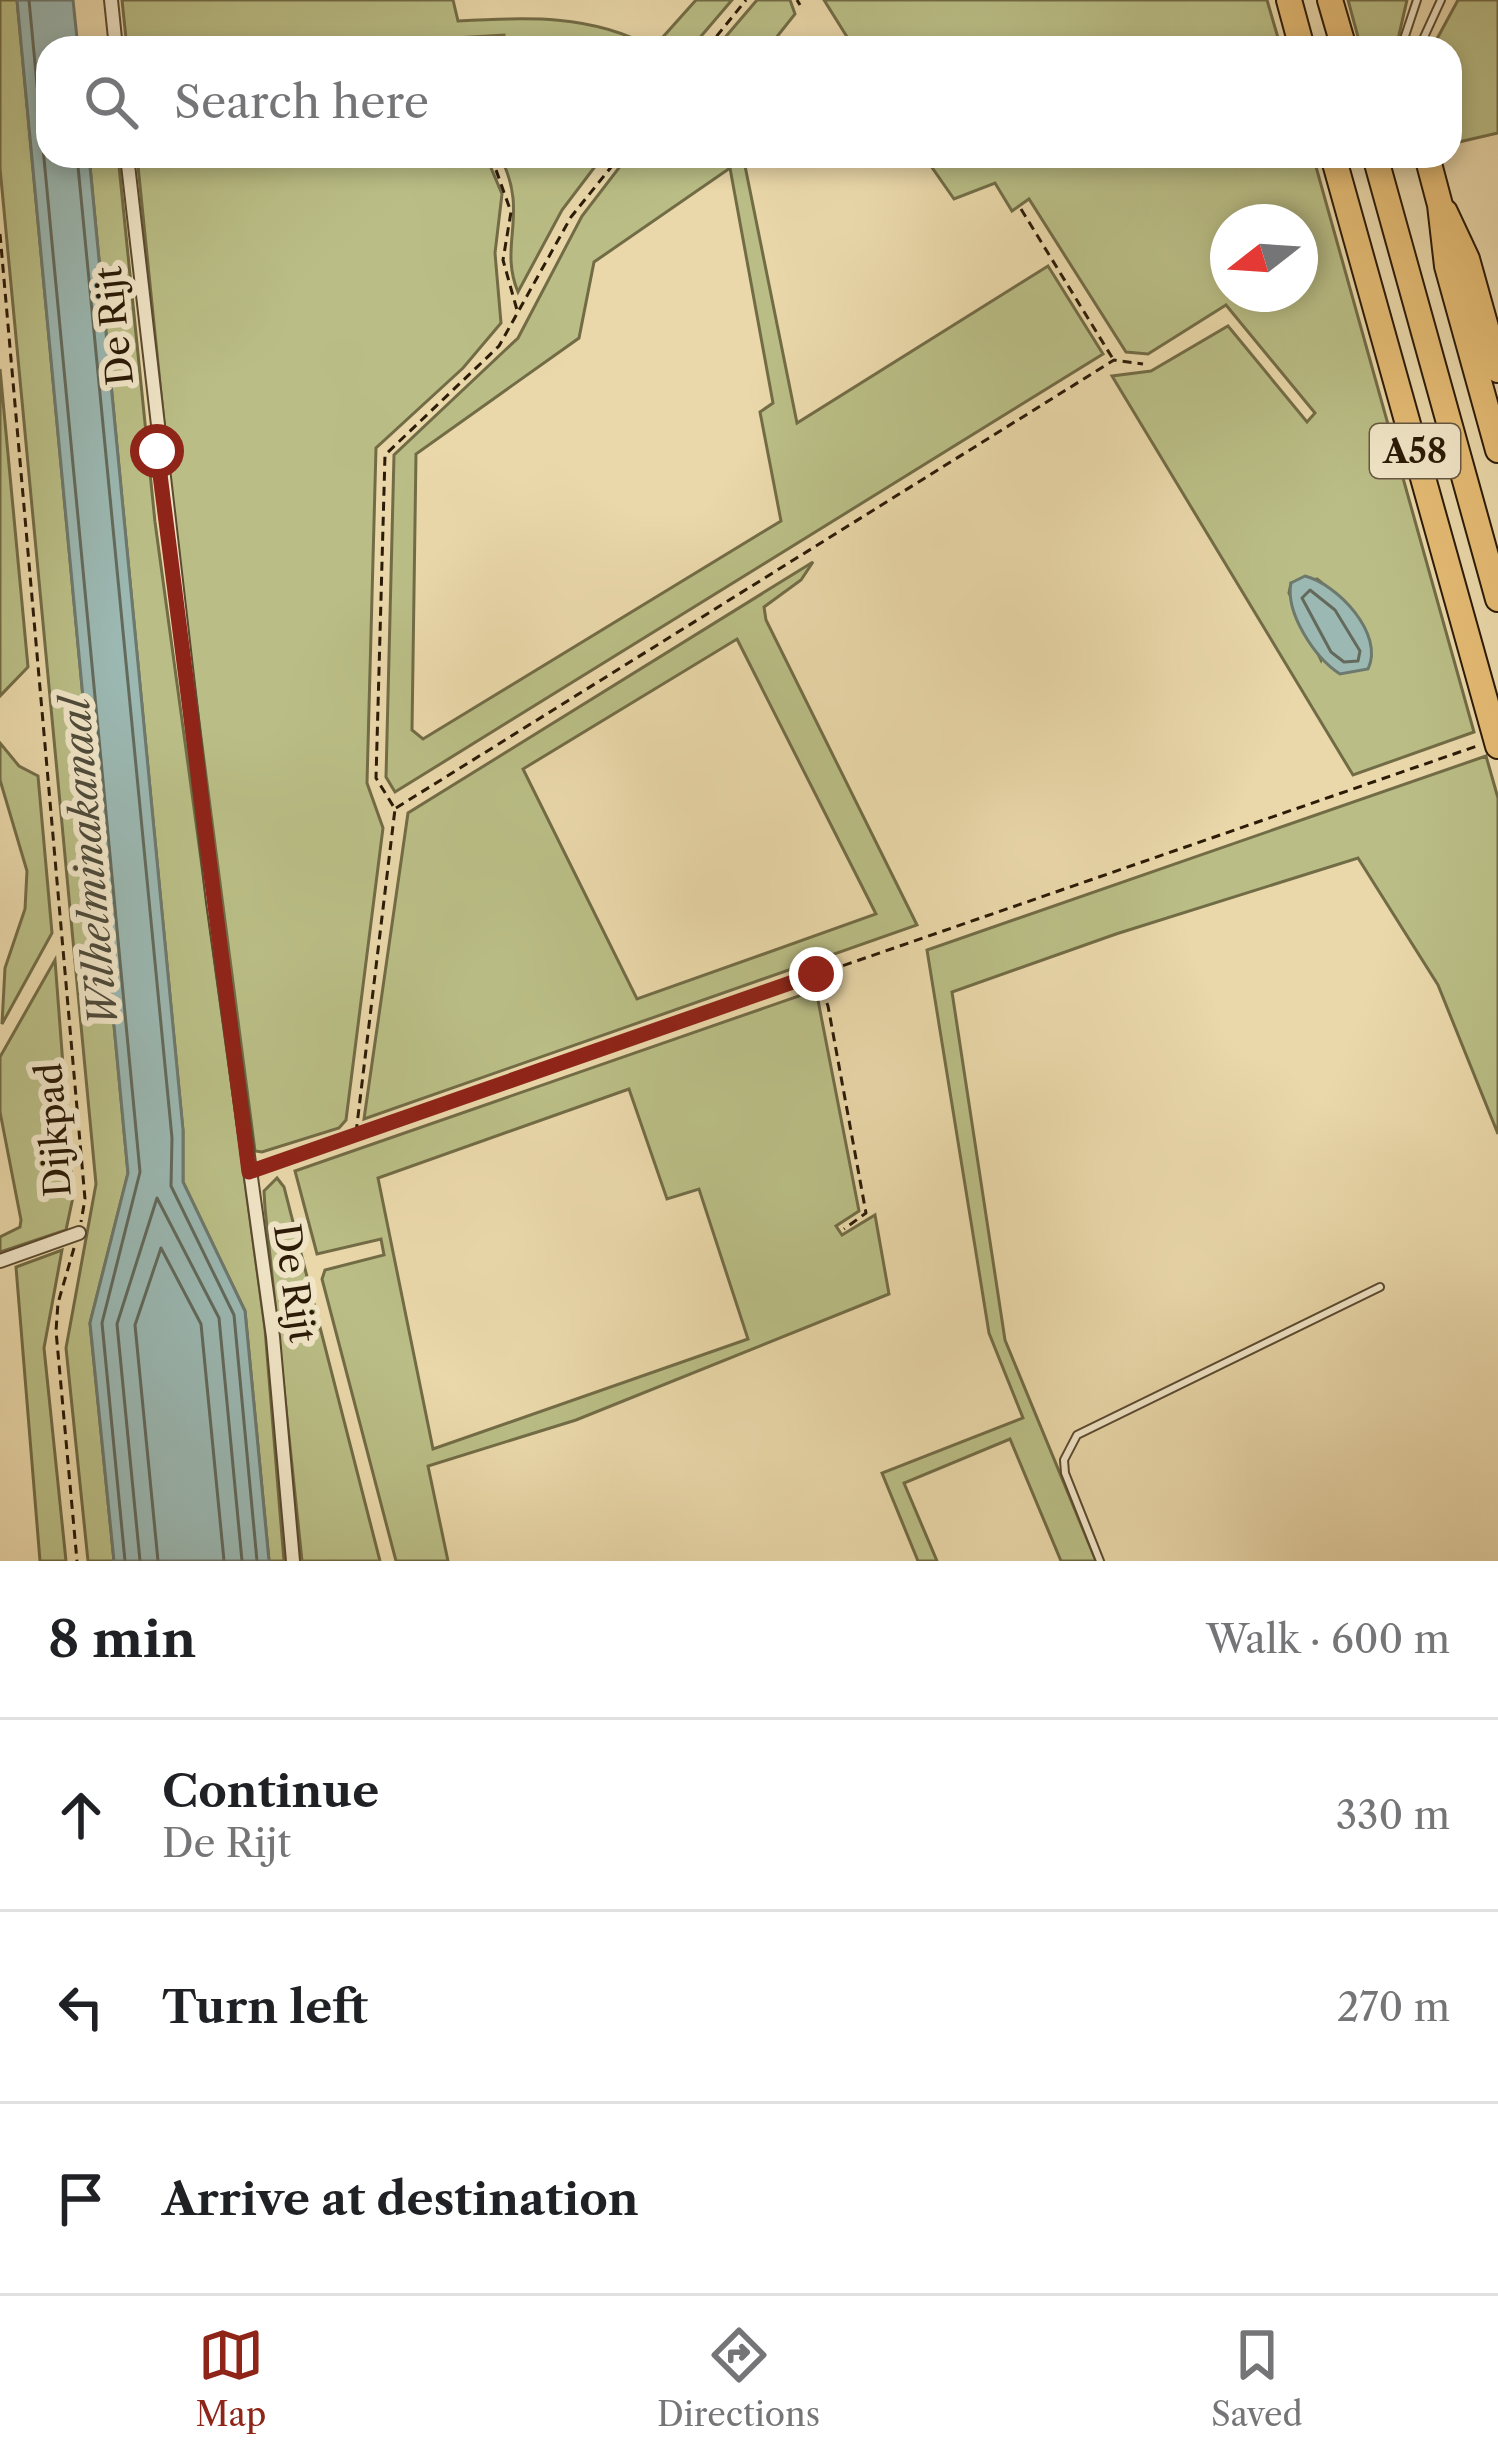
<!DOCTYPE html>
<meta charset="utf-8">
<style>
:root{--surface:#fff;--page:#f6f6f6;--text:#202124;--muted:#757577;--line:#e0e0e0;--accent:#8f2418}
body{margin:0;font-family:"Libre Caslon Text",serif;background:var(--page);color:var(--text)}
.compass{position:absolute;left:1210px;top:204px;width:108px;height:108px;border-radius:50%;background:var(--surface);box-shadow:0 6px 18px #0003;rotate:253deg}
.stop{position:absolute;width:36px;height:36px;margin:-27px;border:9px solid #8f2418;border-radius:50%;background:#fff}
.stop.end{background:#8f2418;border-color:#fff;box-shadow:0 3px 12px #0008}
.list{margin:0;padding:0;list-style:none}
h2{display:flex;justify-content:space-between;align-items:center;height:156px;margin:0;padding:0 48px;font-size:51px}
h2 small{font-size:39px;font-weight:400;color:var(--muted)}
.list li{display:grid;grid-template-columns:78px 1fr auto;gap:36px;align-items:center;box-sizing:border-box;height:192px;padding:0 48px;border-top:3px solid var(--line)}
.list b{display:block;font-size:45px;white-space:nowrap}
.list p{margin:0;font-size:39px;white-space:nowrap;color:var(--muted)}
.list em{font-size:39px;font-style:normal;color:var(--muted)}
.icon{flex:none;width:66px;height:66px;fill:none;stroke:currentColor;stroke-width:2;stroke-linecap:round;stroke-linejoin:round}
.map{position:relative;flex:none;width:1498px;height:1561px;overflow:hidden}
.search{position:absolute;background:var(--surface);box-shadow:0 6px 18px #0003;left:36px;right:36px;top:36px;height:132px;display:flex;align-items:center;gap:30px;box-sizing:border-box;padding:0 42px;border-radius:36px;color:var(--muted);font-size:45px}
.sheet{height:732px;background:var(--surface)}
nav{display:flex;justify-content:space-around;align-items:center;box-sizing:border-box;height:168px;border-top:3px solid var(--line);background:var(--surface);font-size:33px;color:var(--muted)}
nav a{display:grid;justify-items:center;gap:6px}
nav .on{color:var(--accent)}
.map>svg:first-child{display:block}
</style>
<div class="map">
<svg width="1498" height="1561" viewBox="0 0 1498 1561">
<rect width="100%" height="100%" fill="#ead8aa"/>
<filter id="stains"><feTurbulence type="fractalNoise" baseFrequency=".00167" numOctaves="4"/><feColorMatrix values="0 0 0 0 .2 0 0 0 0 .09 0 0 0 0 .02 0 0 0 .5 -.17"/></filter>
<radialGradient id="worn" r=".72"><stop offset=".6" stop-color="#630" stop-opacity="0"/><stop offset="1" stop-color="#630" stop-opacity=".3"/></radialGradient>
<!-- green -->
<g fill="#babe86" stroke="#726c46" stroke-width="3" fill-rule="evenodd">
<path d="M0 0H17L128 1173 90 1323 114 1561H88L66 1348 96 1184 0 168Z"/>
<path d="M122 0H453L458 21C525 17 593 14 653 48L696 0H732L691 48H505L504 35 456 38 457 48H127Z"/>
<path d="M757 0H790L795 14 768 48H716Z"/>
<path d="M824 0H1267L1281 48H854Z"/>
<path d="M1348 0H1407L1396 48H1361Z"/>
<path d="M1458 0H1498V133L1450 144V48H1432Z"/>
<path d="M89 156H118L155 522 265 1329 284 1561H269L245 1311 183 1182V1131Z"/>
<path d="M137 156H486L502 194 495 253 501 323 463 368 376 448 367 783 383 828 346 1120 339 1128 262 1152 255 1151 178 561Z"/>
<path d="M500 156H603L562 210 518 292C498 244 530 214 500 156Z"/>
<path d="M628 156H743L797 423 1048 266 1103 354 395 792 386 777 394 455 518 338 582 216ZM730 168 773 403 760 412 781 521 423 739 412 730 416 454 579 338 594 262Z"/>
<path d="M924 156H1313L1474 732 1353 775 1112 376 1151 371 1228 326 1307 422 1315 413 1226 305 1148 354 1126 352 1029 199 1012 211 995 183 954 199ZM1228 222H1300V294H1228ZM1317 579 1344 601 1321 660 1289 593 1291 583Z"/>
<path d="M0 369 28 667 0 696Z"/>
<path d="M813 562 801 580 764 607 766 620 917 925 364 1119 408 813ZM737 639 876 914 637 999 523 769Z"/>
<path d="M0 743 19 766 38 776 52 933 2 1024 5 968 25 909 27 871 0 780Z"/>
<path d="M1486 756 1498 798V1134L1438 985 1358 858 1116 934 952 992 1005 1340 1096 1561H1061L1010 1439 904 1483 937 1561H918L882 1473 1023 1418 989 1333 927 950Z"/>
<path d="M55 960 73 1197 66 1230 0 1252V1237L20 1227 21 1220 0 1112V1057Z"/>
<path d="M816 990 859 1211 836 1226 842 1235 875 1215 889 1294 576 1420 428 1466 448 1561H396L322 1279 325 1270 384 1255 381 1239 317 1254 295 1171ZM629 1089 667 1199 699 1189 748 1339 433 1449 378 1178Z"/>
<path d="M277 1178 284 1187 380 1561H302L265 1208 264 1191Z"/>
<path d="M62 1250 44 1348 66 1561H40L16 1267Z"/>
</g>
<!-- water -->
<g fill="#9bb8b2" stroke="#6e796e" stroke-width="3">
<path d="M17 0H73L78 48H48V156H89L183 1130V1182L245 1311 269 1561H114L90 1323 128 1173Z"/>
<path d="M1305 576C1337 584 1385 634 1368 669L1340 674C1315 658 1285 613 1291 583Z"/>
</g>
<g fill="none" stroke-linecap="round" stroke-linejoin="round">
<!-- shore -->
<g stroke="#636a5c" stroke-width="3">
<path d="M29 0 140 1172 102 1323 125 1561"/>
<path d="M77 156 172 1138 171 1186 234 1315 257 1561"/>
<path d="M1310 590 1335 610 1360 651 1358 661 1344 662 1331 652 1302 598Z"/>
<path d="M140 1561 117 1324 157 1198 219 1318 242 1561"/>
<path d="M158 1561 135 1325 161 1248 201 1324 224 1561"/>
</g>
<defs>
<g id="service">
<path d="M1401 48 1417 0"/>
<path d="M1419 48 1441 0"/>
<path d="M1100 1561 1065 1473 1064 1460 1077 1435 1380 1287"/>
</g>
<g id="minor">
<path d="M111 0 116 48"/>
<path d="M127 156 213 902 273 1337 293 1561"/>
<path d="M0 1261 79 1233"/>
</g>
<g id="motorway">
<path d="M1289 0 1302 48"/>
<path d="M1330 0 1344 48"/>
<path d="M1333 156 1498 746"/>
<path d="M1375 156 1498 599"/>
<path d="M1427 156 1440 205 1447 266 1498 450"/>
<path d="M1445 212 1467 259 1498 370"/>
</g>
</defs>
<!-- service casing -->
<use href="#service" stroke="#5b4a30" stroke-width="10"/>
<!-- minor casing -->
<use href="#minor" stroke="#5b4a30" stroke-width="16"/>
<!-- motorway casing -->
<use href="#motorway" stroke="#2b1b07" stroke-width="28"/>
<!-- path -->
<g stroke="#2b1b07" stroke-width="3" stroke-dasharray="9 6" stroke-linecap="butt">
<path d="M797 0 800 5"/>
<path d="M495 48V46"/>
<path d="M707 48 746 0"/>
<path d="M491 156 511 212 503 260 517 310"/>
<path d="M1021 209 1113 359"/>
<path d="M0 234 85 1199 81 1222"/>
<path d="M396 808 1114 360 1143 364"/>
<path d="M816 975 828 1006 866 1213 844 1229"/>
<path d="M356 1133 395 809 376 778 385 455 499 346 571 217 620 156"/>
<path d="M262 1167 1477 746"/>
<path d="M74 1248 58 1303 56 1331 77 1561"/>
</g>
<!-- service -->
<use href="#service" stroke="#f1e6c8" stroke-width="6"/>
<!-- minor -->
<use href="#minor" stroke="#f1e6c8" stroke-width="12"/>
<!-- motorway -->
<use href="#motorway" stroke="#e5bc75" stroke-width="24"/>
</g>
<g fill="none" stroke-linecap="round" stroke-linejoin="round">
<!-- route -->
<path stroke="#8f2418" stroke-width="15" d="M157 451 249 1172 816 974"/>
</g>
<g text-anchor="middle" stroke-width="12" stroke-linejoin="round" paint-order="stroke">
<!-- shield labels -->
<rect fill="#f1e6c8" stroke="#665841" stroke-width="3" x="1370" y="424" width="90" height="54" rx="9"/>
<g font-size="33" font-weight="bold" fill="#2b1b07">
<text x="1415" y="463">A58</text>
</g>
<!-- street labels -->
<g font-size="36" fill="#2b1b07" stroke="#f1e6c8">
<text transform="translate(114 326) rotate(-96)" y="13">De Rijt</text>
<text transform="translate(53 1130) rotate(-94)" y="13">Dijkpad</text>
<text transform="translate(295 1283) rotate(82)" y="13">De Rijt</text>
</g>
<!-- water labels -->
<g font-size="39" font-style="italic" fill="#4d4a3a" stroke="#f1e6c8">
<text transform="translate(89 862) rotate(-95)" y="14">Wilhelminakanaal</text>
</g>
</g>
<rect width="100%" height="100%" filter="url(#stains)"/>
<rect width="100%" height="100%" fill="url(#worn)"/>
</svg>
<svg class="compass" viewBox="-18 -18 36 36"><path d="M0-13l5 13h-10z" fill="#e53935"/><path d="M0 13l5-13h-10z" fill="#757577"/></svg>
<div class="stop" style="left:157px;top:451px"></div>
<div class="stop end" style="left:816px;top:974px"></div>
<div class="search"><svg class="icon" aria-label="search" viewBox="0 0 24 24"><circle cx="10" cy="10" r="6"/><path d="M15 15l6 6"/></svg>Search here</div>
</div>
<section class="sheet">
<h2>8 min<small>Walk · 600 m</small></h2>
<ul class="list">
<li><svg class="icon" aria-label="ahead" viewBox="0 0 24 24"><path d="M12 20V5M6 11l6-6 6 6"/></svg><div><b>Continue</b><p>De Rijt</p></div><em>330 m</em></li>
<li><svg class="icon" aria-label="left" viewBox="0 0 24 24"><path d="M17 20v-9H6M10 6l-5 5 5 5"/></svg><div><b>Turn left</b></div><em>270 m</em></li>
<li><svg class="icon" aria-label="arrive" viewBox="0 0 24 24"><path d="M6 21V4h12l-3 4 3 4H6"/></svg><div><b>Arrive at destination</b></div></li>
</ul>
</section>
<nav>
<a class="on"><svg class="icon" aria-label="map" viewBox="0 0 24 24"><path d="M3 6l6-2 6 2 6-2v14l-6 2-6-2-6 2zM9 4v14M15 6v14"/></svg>Map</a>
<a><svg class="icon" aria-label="directions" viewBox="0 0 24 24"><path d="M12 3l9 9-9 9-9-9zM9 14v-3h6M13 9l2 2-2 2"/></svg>Directions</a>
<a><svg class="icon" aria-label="saved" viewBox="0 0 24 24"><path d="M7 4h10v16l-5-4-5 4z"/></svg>Saved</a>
</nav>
